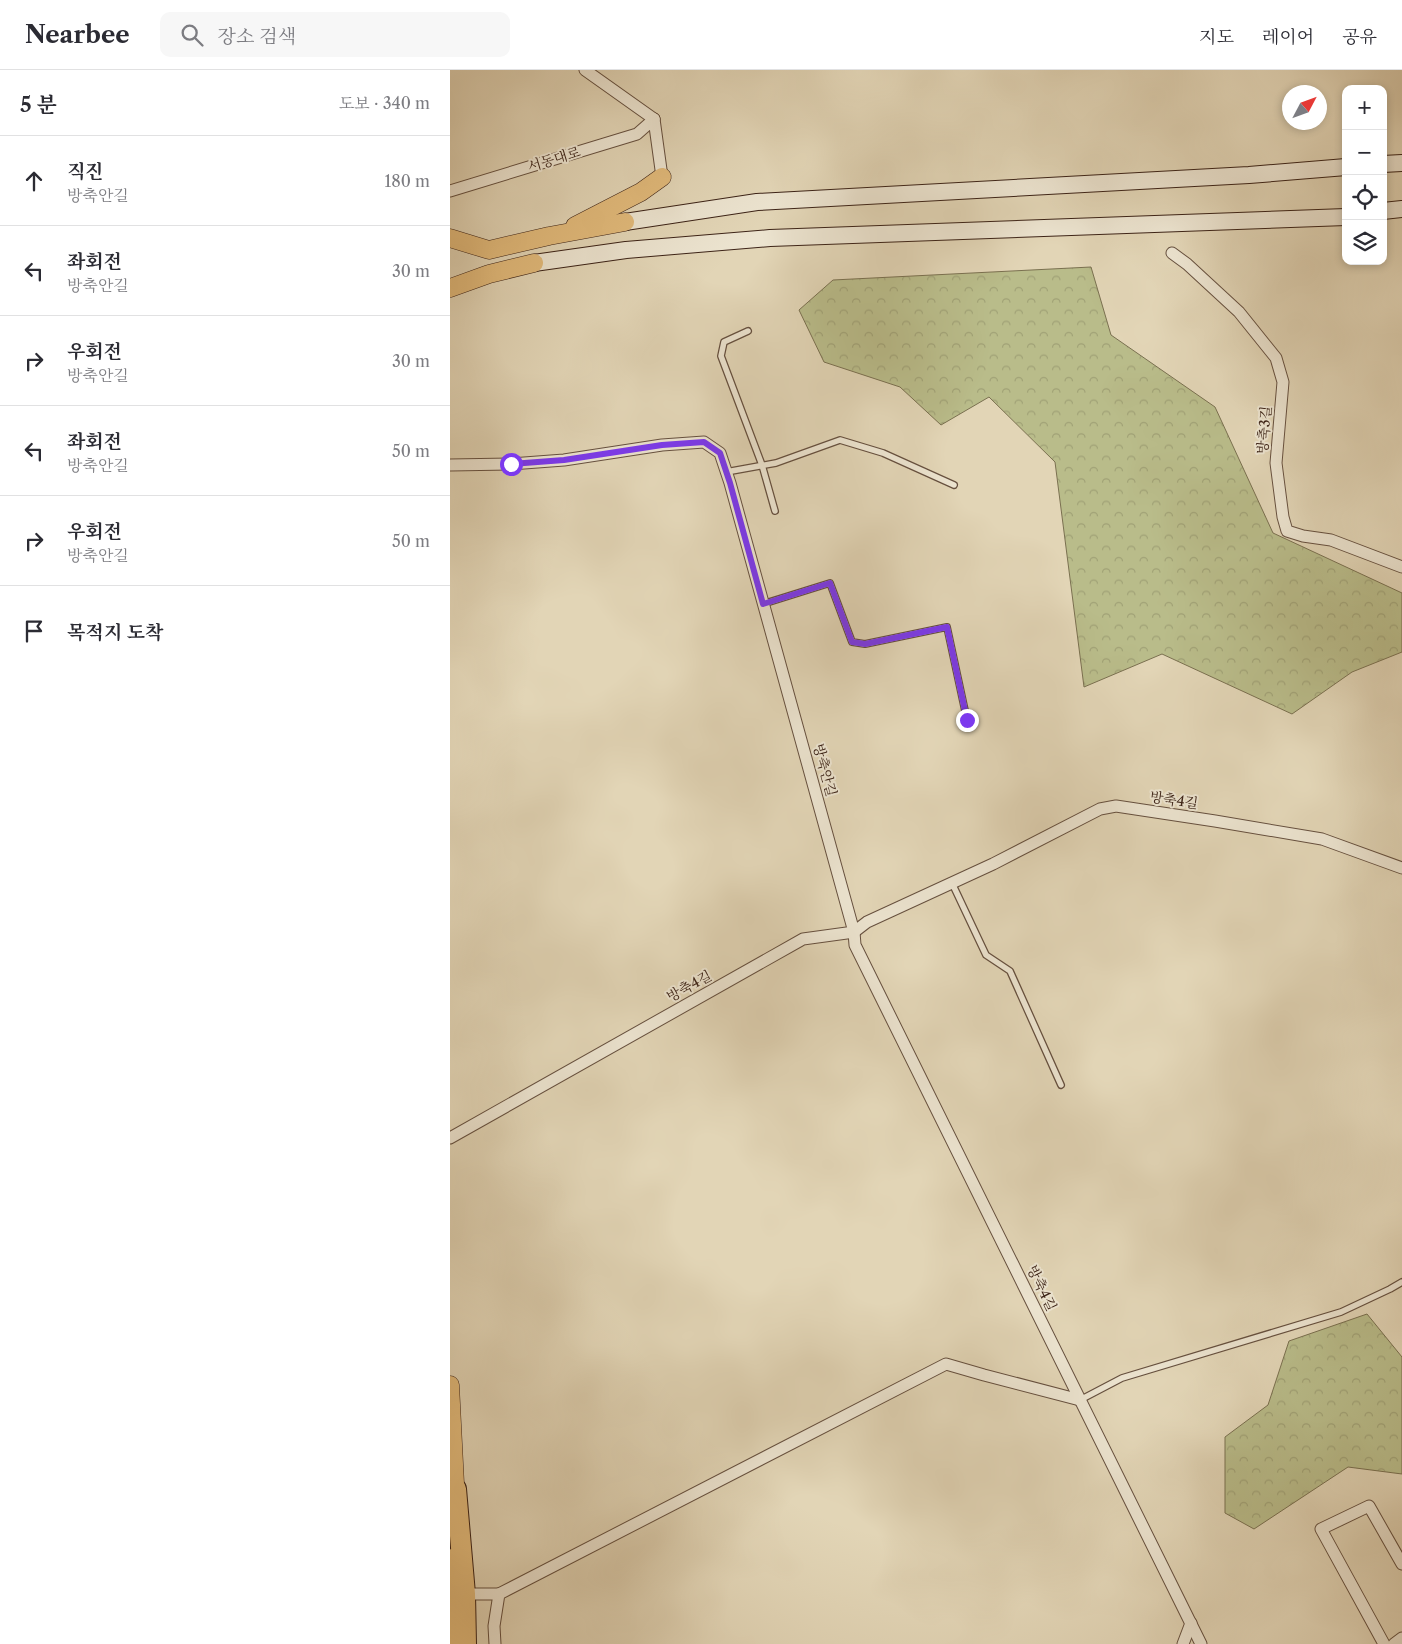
<!DOCTYPE html>
<html lang="ko">
<meta charset="utf-8">
<style>
:root{--surface:#fff;--page:#f7f7f7;--text:#2b2b33;--muted:#7c7c81;--line:#e1e1e2}
body{margin:0;font-family:"Libre Caslon Text","Noto Serif KR",serif;background:var(--page);color:var(--text)}
.controls{position:absolute;right:15px;top:15px;display:grid;overflow:hidden;border-radius:10px;box-shadow:0 2px 8px #0003}
.controls button{width:45px;height:45px;display:grid;place-items:center;padding:0;border:0;border-bottom:1px solid var(--line);background:var(--surface);color:var(--text);font:25px sans-serif}
.compass{position:absolute;left:832px;top:15px;width:45px;height:45px;border-radius:50%;background:var(--surface);box-shadow:0 2px 8px #0003;rotate:49deg}
.stop{position:absolute;width:15px;height:15px;margin:-11px;border:4px solid #7c3aed;border-radius:50%;background:#fff}
.stop.end{background:#7c3aed;border-color:#fff;box-shadow:0 1px 5px #0008}
.list{margin:0;padding:0;list-style:none}
h2{display:flex;justify-content:space-between;align-items:center;height:65px;margin:0;padding:0 20px;font-size:21px}
h2 small{font-size:16px;font-weight:400;color:var(--muted)}
.list li{display:grid;grid-template-columns:32px 1fr auto;gap:15px;align-items:center;box-sizing:border-box;height:90px;padding:0 20px;border-top:1px solid var(--line)}
.list b{display:block;font-size:19px;white-space:nowrap}
.list p{margin:0;font-size:16px;white-space:nowrap;color:var(--muted)}
.list em{font-size:16px;font-style:normal;color:var(--muted)}
.icon{flex:none;width:28px;height:28px;fill:none;stroke:currentColor;stroke-width:2;stroke-linecap:round;stroke-linejoin:round}
.map{position:relative;flex:none;width:952px;height:1574px;overflow:hidden}
header{display:flex;align-items:center;gap:30px;box-sizing:border-box;height:70px;padding:0 25px;background:var(--surface);border-bottom:1px solid var(--line)}
header strong{font-size:24px}
nav{display:flex;gap:28px;margin-inline-start:auto;font-size:18px}
.search{width:350px;height:45px;background:var(--page);display:flex;align-items:center;gap:12px;box-sizing:border-box;padding:0 18px;border-radius:10px;color:var(--muted);font-size:19px}
main{display:flex}
aside{flex:1;background:var(--surface)}
.map>svg:first-child{display:block}
</style>
<header>
<strong>Nearbee</strong>
<div class="search"><svg class="icon" aria-label="search" viewBox="0 0 24 24"><circle cx="10" cy="10" r="6"/><path d="M15 15l6 6"/></svg>장소 검색</div>
<nav><a>지도</a><a>레이어</a><a>공유</a></nav>
</header>
<main>
<aside>
<h2>5 분<small>도보 · 340 m</small></h2>
<ul class="list">
<li><svg class="icon" aria-label="ahead" viewBox="0 0 24 24"><path d="M12 20V5M6 11l6-6 6 6"/></svg><div><b>직진</b><p>방축안길</p></div><em>180 m</em></li>
<li><svg class="icon" aria-label="left" viewBox="0 0 24 24"><path d="M17 20v-9H6M10 6l-5 5 5 5"/></svg><div><b>좌회전</b><p>방축안길</p></div><em>30 m</em></li>
<li><svg class="icon" aria-label="right" viewBox="0 0 24 24"><path d="M7 20v-9h11M14 6l5 5-5 5"/></svg><div><b>우회전</b><p>방축안길</p></div><em>30 m</em></li>
<li><svg class="icon" aria-label="left" viewBox="0 0 24 24"><path d="M17 20v-9H6M10 6l-5 5 5 5"/></svg><div><b>좌회전</b><p>방축안길</p></div><em>50 m</em></li>
<li><svg class="icon" aria-label="right" viewBox="0 0 24 24"><path d="M7 20v-9h11M14 6l5 5-5 5"/></svg><div><b>우회전</b><p>방축안길</p></div><em>50 m</em></li>
<li><svg class="icon" aria-label="arrive" viewBox="0 0 24 24"><path d="M6 21V4h12l-3 4 3 4H6"/></svg><div><b>목적지 도착</b></div></li>
</ul>
</aside>
<div class="map">
<svg width="952" height="1574" viewBox="0 0 952 1574">
<defs>
<pattern id="forest-crowns" width="20" height="18" patternUnits="userSpaceOnUse" patternTransform="scale(1.25)"><rect width="20" height="18" fill="#b9bc8a"/><path d="M2 6a3 3 0 1 1 6 0M12 15a3 3 0 1 1 6 0" fill="none" stroke="#a0a176"/></pattern>
</defs>
<rect width="100%" height="100%" fill="#e2d5b6"/>
<filter id="stains"><feTurbulence type="fractalNoise" baseFrequency=".004" numOctaves="4"/><feColorMatrix values="0 0 0 0 .2 0 0 0 0 .09 0 0 0 0 .02 0 0 0 .5 -.17"/></filter>
<radialGradient id="worn" r=".72"><stop offset=".6" stop-color="#630" stop-opacity="0"/><stop offset="1" stop-color="#630" stop-opacity=".3"/></radialGradient>
<!-- forest -->
<g fill="url(#forest-crowns)" stroke="#7a7050">
<path d="M641 197 661 265 765 337 823 463 952 523V582L902 602 842 644 712 584 634 617 605 392 539 327 491 355 450 317 374 292 349 240 383 210Z"/>
<path d="M917 1244 952 1287V1404L898 1397 804 1459 775 1443V1367L818 1335 839 1271Z"/>
</g>
<g fill="none" stroke-linecap="round" stroke-linejoin="round">
<defs>
<g id="lane">
<path d="M298 261 274 272 271 286 312 395 325 441"/>
<path d="M276 402 326 393 390 370 433 383 504 415"/>
<path d="M313 534 380 513 402 572 415 574 497 557 517 650"/>
<path d="M502 813 536 885 560 901 611 1015"/>
<path d="M630 1330 672 1308 891 1242 940 1219 952 1212"/>
</g>
<g id="street">
<path d="M135 0 204 49"/>
<path d="M204 49 212 107"/>
<path d="M0 121 187 64 204 49"/>
<path d="M722 183 737 194 789 242 826 288 833 312 826 393 833 447 837 461 853 466 881 470 952 497"/>
<path d="M0 395 61 394 114 390 212 375 254 372 270 383 280 413 404 862 405 875 751 1574"/>
<path d="M0 1068 353 869 404 862 417 852 543 794 650 739 666 736 765 751 872 769 952 798"/>
<path d="M15 1524H49"/>
<path d="M45 1574 44 1556 49 1524 496 1294 534 1305 630 1330"/>
<path d="M733 1574 741 1553"/>
<path d="M934 1574 871 1459 919 1436 952 1494"/>
<path d="M944 1574 952 1568"/>
</g>
<g id="secondary">
<path d="M933 94 952 93"/>
<path d="M933 141 952 139"/>
<path d="M175 152 307 132 799 105 896 97"/>
<path d="M84 193 176 180 320 168 896 147"/>
</g>
<g id="primary">
<path d="M125 156 191 122 212 107"/>
<path d="M0 168 39 180 99 166 175 152"/>
<path d="M0 218 39 204 84 193"/>
<path d="M0 1315 6 1434"/>
<path d="M2 1574 5 1487"/>
</g>
<path id="highway" d="M6 1419 15 1524 16 1574"/>
</defs>
<!-- lane casing -->
<use href="#lane" stroke="#66503f" stroke-width="8"/>
<!-- street casing -->
<use href="#street" stroke="#66503f" stroke-width="13"/>
<!-- secondary casing -->
<use href="#secondary" stroke="#3c2317" stroke-width="18"/>
<!-- primary casing -->
<use href="#primary" stroke="#3c2317" stroke-width="19"/>
<!-- highway casing -->
<use href="#highway" stroke="#3c2317" stroke-width="22"/>
<!-- lane -->
<use href="#lane" stroke="#ece4d0" stroke-width="5.5"/>
<!-- street -->
<use href="#street" stroke="#ece4d0" stroke-width="11"/>
<!-- secondary -->
<use href="#secondary" stroke="#ece4d0" stroke-width="16"/>
<!-- primary -->
<use href="#primary" stroke="#e1ba7b" stroke-width="18"/>
<!-- highway -->
<use href="#highway" stroke="#e1ba7b" stroke-width="20"/>
</g>
<g fill="none" stroke-linecap="round" stroke-linejoin="round">
<!-- route -->
<path stroke="#7c3aed" stroke-width="6" d="M61 394 114 390 212 375 254 372 270 383 280 413 313 534 380 513 402 572 415 574 497 557 517 650"/>
</g>
<g text-anchor="middle" stroke-width="4" stroke-linejoin="round" paint-order="stroke">
<!-- street labels -->
<g font-size="14" fill="#3c2317" stroke="#ece4d0">
<text transform="translate(104 89) rotate(-17)" y="5">서동대로</text>
<text transform="translate(814 360) rotate(-85)" y="5">방축3길</text>
<text transform="translate(375 700) rotate(75)" y="5">방축안길</text>
<text transform="translate(724 730) rotate(8)" y="5">방축4길</text>
<text transform="translate(239 916) rotate(-29)" y="5">방축4길</text>
<text transform="translate(592 1218) rotate(64)" y="5">방축4길</text>
</g>
</g>
<rect width="100%" height="100%" filter="url(#stains)"/>
<rect width="100%" height="100%" fill="url(#worn)"/>
</svg>
<div class="controls">
<button>+</button>
<button>−</button>
<button><svg class="icon" aria-label="locate" viewBox="0 0 24 24"><circle cx="12" cy="12" r="6"/><path d="M12 2v4M12 18v4M2 12h4M18 12h4"/></svg></button>
<button><svg class="icon" aria-label="layers" viewBox="0 0 24 24"><path d="M12 4l9 5-9 5-9-5zM3 14l9 5 9-5"/></svg></button>
</div>
<svg class="compass" viewBox="-18 -18 36 36"><path d="M0-13l5 13h-10z" fill="#e53935"/><path d="M0 13l5-13h-10z" fill="#7c7c81"/></svg>
<div class="stop" style="left:61px;top:394px"></div>
<div class="stop end" style="left:517px;top:650px"></div>
</div>
</main>
